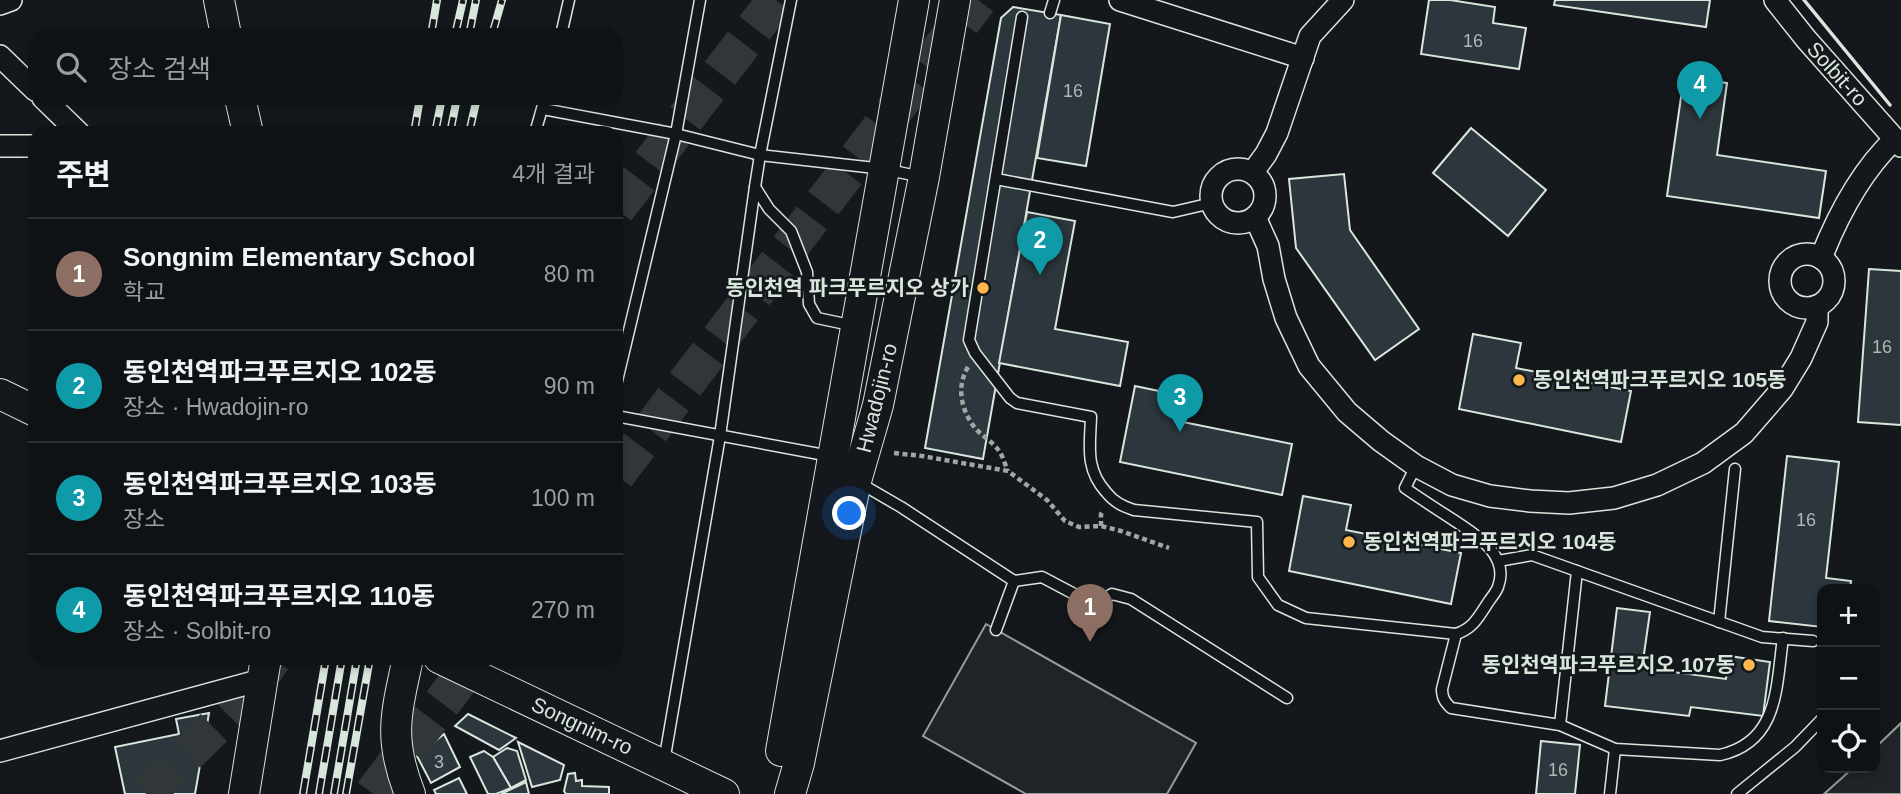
<!DOCTYPE html>
<html lang="ko">
<meta charset="utf-8">
<style>
:root{--surface:#0f1215;--page:#1d2022;--text:#f1f3f6;--muted:#9b9ea0;--line:#2f3234;--accent:#db2777}
body{margin:0;font-family:Helvetica,"Noto Sans KR",sans-serif;background:var(--page);color:var(--text)}
.controls{position:absolute;right:21px;bottom:21px;display:grid;overflow:hidden;border-radius:14px;box-shadow:0 4px 10px #0003}
.controls button{width:63px;height:63px;display:grid;place-items:center;padding:0;border:0;border-bottom:2px solid var(--line);background:var(--surface);color:var(--text);font:35px sans-serif}
.you{position:absolute;left:850px;top:514px;width:24px;height:24px;margin:-18px;border:5px solid #fff;border-radius:50%;background:#1a73e8;box-shadow:0 0 0 10px #1a73e833}
.badge{display:grid;place-items:center;width:46px;height:46px;border-radius:50%;background:var(--accent);color:#fff;font-size:23px;font-weight:700}
.pin{position:absolute;translate:-50% -58px;filter:drop-shadow(0 2px 4px #0008)}
.pin::after{content:'';position:absolute;top:37px;width:24px;height:21px;background:inherit;clip-path:polygon(0 0,100% 0,50% 100%)}
.list{margin:0;padding:0;list-style:none}
h2{display:flex;justify-content:space-between;align-items:center;height:91px;margin:0;padding:0 28px;font-size:30px}
h2 small{font-size:23px;font-weight:400;color:var(--muted)}
.list li{display:grid;grid-template-columns:46px 1fr auto;gap:21px;align-items:center;box-sizing:border-box;height:112px;padding:0 28px;border-top:2px solid var(--line)}
.list b{display:block;font-size:26px;white-space:nowrap}
.list p{margin:0;font-size:23px;white-space:nowrap;color:var(--muted)}
.list em{font-size:23px;font-style:normal;color:var(--muted)}
.icon{flex:none;width:38px;height:38px;fill:none;stroke:currentColor;stroke-width:2;stroke-linecap:round;stroke-linejoin:round}
.map{position:relative;flex:none;width:1901px;height:794px;overflow:hidden}
.search{position:absolute;background:var(--surface);box-shadow:0 4px 10px #0003;left:28px;top:28px;width:595px;height:77px;display:flex;align-items:center;gap:18px;box-sizing:border-box;padding:0 24px;border-radius:21px;color:var(--muted);font-size:26px}
.panel{position:absolute;background:var(--surface);box-shadow:0 4px 10px #0003;left:28px;top:126px;width:595px;height:539px;border-radius:21px}
.map>svg:first-child{display:block}
</style>
<div class="map">
<svg width="1901" height="794" viewBox="0 0 1901 794">
<rect width="100%" height="100%" fill="#14181c"/>
<!-- green -->
<g fill="#202428" stroke="#939e99" stroke-width="2">
<path d="M986 624 1196 743 1167 794H1026L923 736Z"/>
<path d="M1901 723V794H1824L1853 768H1875V748Z"/>
</g>
<!-- building -->
<g fill="#2c363c" stroke="#d8e6dc" stroke-width="2">
<path d="M1429 0H1450L1495 7 1493 23 1526 28 1519 69 1421 54Z"/>
<path d="M1555 0H1710L1706 27 1554 5Z"/>
<path d="M1013 7 1061 15 983 459 925 448 1001 18Z"/>
<path d="M1061 15 1110 24 1086 166 1037 158Z"/>
<path d="M1684 76 1727 83 1717 155 1826 171 1819 218 1667 196Z"/>
<path d="M1471 128 1546 190 1508 236 1433 173Z"/>
<path d="M1344 174 1350 230 1419 329 1375 360 1296 248 1289 179Z"/>
<path d="M1027 212 1075 221 1055 329 1128 342 1120 386 999 363Z"/>
<path d="M1869 269 1901 271V425L1858 422Z"/>
<path d="M1473 334 1521 343 1516 368 1631 391 1621 442 1459 409Z"/>
<path d="M1135 386 1183 396 1178 421 1292 444 1282 495 1120 462Z"/>
<path d="M1787 456 1839 462 1826 578 1851 581 1850 589H1822V627L1769 621Z"/>
<path d="M1303 496 1351 505 1346 530 1461 553 1451 604 1289 571Z"/>
<path d="M1617 608 1650 612 1642 668 1726 679 1729 656 1770 662 1763 716 1691 707 1689 716 1605 706Z"/>
<path d="M209 713 195 794H125L115 747 179 734 176 719Z"/>
<path d="M468 714 516 738 499 750 455 726Z"/>
<path d="M444 734 460 767 431 783 417 756Z"/>
<path d="M1541 741 1580 745 1575 794H1536Z"/>
<path d="M518 742 564 765 560 780 532 787Z"/>
<path d="M507 748 517 751 526 780 511 788 493 757Z"/>
<path d="M484 751 493 757 511 788 496 794H488L470 757Z"/>
<path d="M575 773 576 781 582 780V786L609 787V794H566L564 791 568 774Z"/>
<path d="M459 778 467 794H436L434 790Z"/>
<path d="M526 782 529 794H501Z"/>
</g>
<g fill="none" stroke-linecap="round" stroke-linejoin="round">
<!-- highway-tunnel -->
<g stroke="#313739" stroke-width="38" stroke-dasharray="38 19" stroke-linecap="butt">
<path d="M616 209 776 0"/>
<path d="M616 475 978 0"/>
<path d="M146 794 240 702 273 658"/>
<path d="M373 794 476 658"/>
</g>
<defs>
<g id="lane">
<path d="M791 0 760 155 755 187 769 209 791 231 807 272 809 304 817 318 855 326"/>
<path d="M1050 13 1054 0"/>
<path d="M1022 17 969 340 975 353 1010 398 1017 403 1091 417C1090 446 1085 469 1106 492 1114 502 1122 506 1134 510L1257 522 1258 577 1278 605 1306 618 1456 634C1474 628 1479 616 1489 601 1492 597 1496 592 1498 587 1510 555 1476 535 1455 521 1438 510 1421 499 1405 488L1416 466"/>
<path d="M561 35 569 0"/>
<path d="M543 109 676 134 760 155 884 169 922 177"/>
<path d="M535 133 545 98"/>
<path d="M996 179 1173 212 1212 203"/>
<path d="M616 385 676 134 700 0"/>
<path d="M616 416 830 456"/>
<path d="M858 482 901 507 1014 581 1042 577 1095 605 1112 594 1131 599 1287 698"/>
<path d="M1498 561 1532 555 1762 637 1813 641"/>
<path d="M1719 622 1735 469"/>
<path d="M996 630 1014 581"/>
<path d="M1456 634 1442 689C1442 698 1445 702 1451 708L1560 725 1615 749 1720 755C1779 742 1776 687 1783 638"/>
<path d="M1560 725 1577 571"/>
<path d="M664 762 720 436 755 187"/>
<path d="M1610 794 1615 749"/>
<path d="M1737 794 1795 747 1822 719"/>
</g>
<g id="street">
<path d="M1120 0 1303 58"/>
<path d="M1775 0 1806 39 1901 146"/>
<path d="M0 4 11 0"/>
<path d="M0 56 35 90"/>
<path d="M43 98 79 133"/>
<path d="M0 146H35"/>
<circle cx="1238" cy="196" r="27"/>
<path d="M1253 172 1266 154 1277 133 1310 36 1343 0"/>
<path d="M1255 217 1268 246 1274 279 1286 318 1309 366 1347 412 1381 441 1416 466 1452 485 1490 496 1530 501 1569 503 1614 498 1657 485 1703 463 1744 433 1782 389 1801 358 1817 322V306"/>
<circle cx="1807" cy="281" r="27"/>
<path d="M1821 258C1838 215 1861 171 1895 139"/>
<path d="M0 751 261 680"/>
</g>
<g id="secondary">
<path d="M219 0 226 35"/>
<path d="M240 98 248 133"/>
<path d="M0 394 35 411"/>
<path d="M408 658C396 714 388 738 410 794"/>
<path d="M439 658 724 794"/>
<path d="M781 751 914 0"/>
<path d="M244 794 266 658"/>
<path d="M790 794 799 763 856 481 878 405 924 177 955 0"/>
</g>
</defs>
<!-- lane casing -->
<use href="#lane" stroke="#d8e6dc" stroke-width="13"/>
<!-- street casing -->
<use href="#street" stroke="#d8e6dc" stroke-width="24"/>
<!-- secondary casing -->
<use href="#secondary" stroke="#d8e6dc" stroke-width="32"/>
<!-- path -->
<g stroke="#9da8a2" stroke-width="4.5" stroke-dasharray="5 3.5" stroke-linecap="butt">
<path d="M968 367C956 387 961 410 975 428 982 436 993 442 999 451 1003 456 1005 465 1008 471"/>
<path d="M894 453 922 456 1008 471 1047 500 1065 521 1079 527 1101 526 1121 531 1169 548"/>
<path d="M1101 526V514L1103 511"/>
</g>
<!-- lane -->
<use href="#lane" stroke="#14181c" stroke-width="10"/>
<!-- street -->
<use href="#street" stroke="#14181c" stroke-width="21"/>
<!-- secondary -->
<use href="#secondary" stroke="#14181c" stroke-width="30"/>
<defs>
<g id="rail">
<path d="M431 35 437 0"/>
<path d="M455 35 463 0"/>
<path d="M469 35 476 0"/>
<path d="M492 35 502 0"/>
<path d="M414 133 420 98"/>
<path d="M435 133 442 98"/>
<path d="M450 133 457 98"/>
<path d="M469 133 477 98"/>
<path d="M303 794 326 658"/>
<path d="M319 794 342 658"/>
<path d="M334 794 357 658"/>
<path d="M346 794 370 658"/>
</g>
</defs>
<!-- rail casing -->
<use href="#rail" stroke="#d8e6dc" stroke-width="8"/>
<!-- rail -->
<use href="#rail" stroke="#14181c" stroke-width="5" stroke-dasharray="16" stroke-linecap="butt"/>
<!-- wall -->
<path stroke="#d8e6dc" stroke-width="3.5" d="M1804 0 1890 105"/>
</g>
<!-- markers -->
<g fill="#ffb74d" stroke="#14181c" stroke-width="2.5">
<circle cx="983" cy="288" r="7"/>
<circle cx="1519" cy="380" r="7"/>
<circle cx="1349" cy="542" r="7"/>
<circle cx="1749" cy="665" r="7"/>
</g>
<g text-anchor="middle" stroke-width="5" stroke-linejoin="round" paint-order="stroke">
<!-- number labels -->
<g font-size="18" fill="#adbab4">
<text x="1473" y="47">16</text>
<text x="1073" y="97">16</text>
<text x="1882" y="353">16</text>
<text x="1806" y="526">16</text>
<text x="439" y="768">3</text>
<text x="1558" y="776">16</text>
</g>
<!-- street labels -->
<g font-size="21" fill="#d8e6dc" stroke="#14181c">
<text transform="translate(1837 74) rotate(48)" y="7">Solbit-ro</text>
<text transform="translate(877 398) rotate(-76)" y="7">Hwadojin-ro</text>
<text transform="translate(582 726) rotate(25)" y="7">Songnim-ro</text>
</g>
<!-- poi labels -->
<g font-size="21" font-weight="bold" fill="#d8e6dc" stroke="#14181c" text-anchor="end">
<text x="969" y="295">동인천역 파크푸르지오 상가</text>
<text x="1533" y="387" text-anchor="start">동인천역파크푸르지오 105동</text>
<text x="1363" y="549" text-anchor="start">동인천역파크푸르지오 104동</text>
<text x="1735" y="672">동인천역파크푸르지오 107동</text>
</g>
</g>
</svg>
<div class="controls">
<button>+</button>
<button>−</button>
<button><svg class="icon" aria-label="locate" viewBox="0 0 24 24"><circle cx="12" cy="12" r="6"/><path d="M12 2v4M12 18v4M2 12h4M18 12h4"/></svg></button>
</div>
<div class="you"></div>
<div class="pin badge" style="left:1090px;top:642px;background:#8d6e63">1</div>
<div class="pin badge" style="left:1040px;top:275px;background:#0f9aa8">2</div>
<div class="pin badge" style="left:1180px;top:432px;background:#0f9aa8">3</div>
<div class="pin badge" style="left:1700px;top:119px;background:#0f9aa8">4</div>
<div class="search"><svg class="icon" aria-label="search" viewBox="0 0 24 24"><circle cx="10" cy="10" r="6"/><path d="M15 15l6 6"/></svg>장소 검색</div>
<section class="panel">
<h2>주변<small>4개 결과</small></h2>
<ul class="list">
<li><span class="badge" style="background:#8d6e63">1</span><div><b>Songnim Elementary School</b><p>학교</p></div><em>80 m</em></li>
<li><span class="badge" style="background:#0f9aa8">2</span><div><b>동인천역파크푸르지오 102동</b><p>장소 · Hwadojin-ro</p></div><em>90 m</em></li>
<li><span class="badge" style="background:#0f9aa8">3</span><div><b>동인천역파크푸르지오 103동</b><p>장소</p></div><em>100 m</em></li>
<li><span class="badge" style="background:#0f9aa8">4</span><div><b>동인천역파크푸르지오 110동</b><p>장소 · Solbit-ro</p></div><em>270 m</em></li>
</ul>
</section>
</div>
